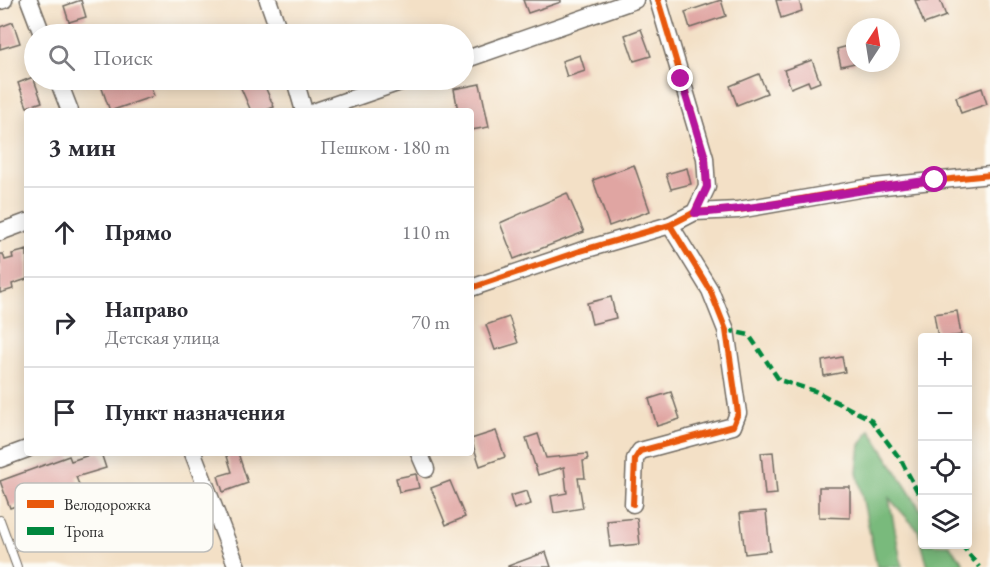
<!DOCTYPE html>
<html lang="ru">
<meta charset="utf-8">
<style>
:root{--surface:#fff;--page:#f2f2f3;--text:#2b2b33;--muted:#7c7c81;--line:#e1e1e2}
body{margin:0;font-family:"EB Garamond",serif;background:var(--page);color:var(--text)}
.controls{position:absolute;right:18px;bottom:18px;display:grid;overflow:hidden;border-radius:6px;box-shadow:0 3px 15px #0003}
.controls button{width:54px;height:54px;display:grid;place-items:center;padding:0;border:0;border-bottom:2px solid var(--line);background:var(--surface);color:var(--text);font:30px sans-serif}
.compass{position:absolute;left:846px;top:18px;width:54px;height:54px;border-radius:50%;background:var(--surface);box-shadow:0 3px 15px #0003;rotate:12deg}
.stop{position:absolute;width:18px;height:18px;margin:-14px;border:4px solid #b5179e;border-radius:50%;background:#fff}
.stop.end{background:#b5179e;border-color:#fff;box-shadow:0 2px 6px #0008}
.list{margin:0;padding:0;list-style:none}
h2{display:flex;justify-content:space-between;align-items:center;height:78px;margin:0;padding:0 24px;font-size:26px}
h2 small{font-size:20px;font-weight:400;color:var(--muted)}
.list li{display:grid;grid-template-columns:39px 1fr auto;gap:18px;align-items:center;box-sizing:border-box;height:90px;padding:0 24px;border-top:2px solid var(--line)}
.list b{display:block;font-size:22px;white-space:nowrap}
.list p{margin:0;font-size:20px;white-space:nowrap;color:var(--muted)}
.list em{font-size:20px;font-style:normal;color:var(--muted)}
.icon{flex:none;width:33px;height:33px;fill:none;stroke:currentColor;stroke-width:2;stroke-linecap:round;stroke-linejoin:round}
.map{position:relative;flex:none;width:990px;height:567px;overflow:hidden}
.search{position:absolute;background:var(--surface);box-shadow:0 3px 15px #0003;left:24px;top:24px;width:450px;height:66px;display:flex;align-items:center;gap:15px;box-sizing:border-box;padding:0 21px;border-radius:33px;color:var(--muted);font-size:22px}
.panel{position:absolute;background:var(--surface);box-shadow:0 3px 15px #0003;left:24px;top:108px;width:450px;height:348px;border-radius:6px}
.map>svg:first-child{display:block}
</style>
<div class="map">
<svg width="990" height="567" viewBox="0 0 990 567">
<rect width="100%" height="100%" fill="#fdfcf7"/>
<filter id="ink" filterUnits="userSpaceOnUse"><feTurbulence type="fractalNoise" baseFrequency=".0167" numOctaves="2"/><feDisplacementMap in="SourceGraphic" scale="12" xChannelSelector="R" yChannelSelector="G"/><feConvolveMatrix kernelMatrix="1 2 1 2 8 2 1 2 1" color-interpolation-filters="sRGB"/></filter>
<filter id="wash" filterUnits="userSpaceOnUse"><feTurbulence type="fractalNoise" baseFrequency=".008" numOctaves="4" result="noise"/><feDisplacementMap in="SourceGraphic" scale="24" xChannelSelector="R" yChannelSelector="G"/><feGaussianBlur stdDeviation="1.35" result="paint"/><feColorMatrix in="noise" values="0 0 0 0 0 0 0 0 0 0 0 0 0 0 0 0 0 1.4 0 .05"/><feComposite in="paint" operator="in"/></filter>
<g filter="url(#wash)">
<rect width="100%" height="100%" fill="#f3e0c6"/>
<!-- forest -->
<path fill="#79ba7c" stroke="#527254" stroke-width="1.5" d="M870 430 922 512V544L949 545 963 562V567H928L918 530 889 498 902 567H877L857 472 860 445Z"/>
<g id="blocks">
<!-- building -->
<g fill="#e0a5a2">
<path d="M81 0 86 17 69 22 64 6Z"/>
<path d="M523 0H561V2L528 13Z"/>
<path d="M721 0 726 16 690 28 685 12Z"/>
<path d="M776 0H799L802 11 781 18Z"/>
<path d="M915 0H940L946 16 924 24Z"/>
<path d="M13 22 20 43 0 49V27Z"/>
<path d="M641 29 651 56 634 61 625 35Z"/>
<path d="M855 44V63L841 66 837 49Z"/>
<path d="M580 55 585 71 567 77 562 61Z"/>
<path d="M812 60 820 82 810 86 808 81 791 88 784 70Z"/>
<path d="M759 74 767 93 737 105 730 86Z"/>
<path d="M33 77 42 102 27 107 18 83Z"/>
<path d="M99 80H148L154 96 110 111Z"/>
<path d="M255 80H262L274 107 264 111H251L240 86Z"/>
<path d="M480 84 489 127 471 130V111H458L454 89Z"/>
<path d="M982 88 987 104 961 113 956 97Z"/>
<path d="M634 165 650 211 609 226 593 180Z"/>
<path d="M687 168 691 184 671 189 666 174Z"/>
<path d="M567 193 584 232 514 259 500 223Z"/>
<path d="M27 250V279L12 284 13 289 0 293V254H3L5 260 13 258 12 254Z"/>
<path d="M611 297 616 318 592 324 587 303Z"/>
<path d="M957 311 961 335 938 338 934 314Z"/>
<path d="M509 317 518 343 495 350 486 325Z"/>
<path d="M842 357 845 372 824 376 822 361Z"/>
<path d="M671 392 680 419 657 426 649 399Z"/>
<path d="M496 431 505 457 480 466 471 439Z"/>
<path d="M538 434 546 458 587 454 588 460 583 461 585 478H578L583 508 554 513 551 496 567 493 564 467 538 475 526 438Z"/>
<path d="M773 452 777 494 765 495 761 453Z"/>
<path d="M95 453H101L106 468 76 477 82 492 47 504 44 496 10 508 0 481 69 456 71 461Z"/>
<path d="M226 453H238L248 483 223 492 218 476 232 472Z"/>
<path d="M416 474 419 488 399 492 396 478Z"/>
<path d="M450 481 465 517 446 525 431 488Z"/>
<path d="M819 487H850V518L819 517Z"/>
<path d="M527 491 531 504 514 509 510 496Z"/>
<path d="M766 511 770 551 745 554 740 513Z"/>
<path d="M637 518 640 544 610 547 607 521Z"/>
<path d="M546 552 551 567H508V566Z"/>
</g>
</g>
</g>
<g filter="url(#ink)">
<use href="#blocks" fill-opacity="0" stroke="#716a61" stroke-width="1.5"/>
<g fill="none" stroke-linecap="round" stroke-linejoin="round">
<defs>
<path id="service" d="M0 520 17 567"/>
<g id="minor">
<path d="M29 0 42 34"/>
<path d="M268 0 280 34"/>
<path d="M0 1 4 0"/>
<path d="M464 60 635 0"/>
<path d="M58 80 70 111"/>
<path d="M295 80 304 111"/>
<path d="M316 111 406 80"/>
<path d="M695 212 738 210 865 188 990 175"/>
<path d="M0 232 27 222"/>
<path d="M471 288 580 251 670 225 695 212 707 187 705 158 658 0"/>
<path d="M193 453 237 567"/>
<path d="M419 453 426 469"/>
<path d="M0 459 27 449"/>
<path d="M633 504 635 459 640 451 733 426 738 413 726 330 710 290 670 225"/>
</g>
</defs>
<!-- service casing -->
<use href="#service" stroke="#716a61" stroke-width="10"/>
<!-- minor casing -->
<use href="#minor" stroke="#716a61" stroke-width="19"/>
<!-- service -->
<use href="#service" stroke="#fff" stroke-width="8"/>
<!-- minor -->
<use href="#minor" stroke="#fff" stroke-width="16"/>
<!-- quiet -->
<g stroke="#00873e" stroke-width="4.5" stroke-dasharray="9 4.5" stroke-linecap="butt">
<path d="M726 330 749 335 779 380 815 391 870 419 901 460 922 500"/>
<path d="M961 544 979 567"/>
</g>
<defs>
<g id="cycleway">
<path d="M695 212 738 210 865 188 990 175"/>
<path d="M471 288 580 251 670 225 695 212 707 187 705 158 658 0"/>
<path d="M633 504 635 459 640 451 733 426 738 413 726 330 710 290 670 225"/>
</g>
</defs>
<!-- cycleway casing -->
<use href="#cycleway" stroke="#fdfcf7" stroke-width="10"/>
<!-- cycleway -->
<use href="#cycleway" stroke="#e8590c" stroke-width="6"/>
</g>
</g>
<g fill="none" stroke-linecap="round" stroke-linejoin="round" filter="url(#ink)">
<!-- route -->
<path stroke="#b5179e" stroke-width="8" d="M681 79 705 158 707 187 695 213C775 208 855 189 935 180"/>
</g>
<!-- legend -->
<rect x="15" y="483" width="198" height="69" rx="9" fill="#fdfcf7" stroke="#bebdba" stroke-width="1.5"/>
<rect x="27" y="500" width="27" height="8" fill="#e8590c"/>
<rect x="27" y="527" width="27" height="8" fill="#00873e"/>
<g font-size="16" fill="#2b2b2b">
<text x="64" y="510">Велодорожка</text>
<text x="64" y="537">Тропа</text>
</g>
</svg>
<div class="controls">
<button>+</button>
<button>−</button>
<button><svg class="icon" aria-label="locate" viewBox="0 0 24 24"><circle cx="12" cy="12" r="6"/><path d="M12 2v4M12 18v4M2 12h4M18 12h4"/></svg></button>
<button><svg class="icon" aria-label="layers" viewBox="0 0 24 24"><path d="M12 4l9 5-9 5-9-5zM3 14l9 5 9-5"/></svg></button>
</div>
<svg class="compass" viewBox="-18 -18 36 36"><path d="M0-13l5 13h-10z" fill="#e53935"/><path d="M0 13l5-13h-10z" fill="#7c7c81"/></svg>
<div class="stop" style="left:935px;top:180px"></div>
<div class="stop end" style="left:681px;top:79px"></div>
<div class="search"><svg class="icon" aria-label="search" viewBox="0 0 24 24"><circle cx="10" cy="10" r="6"/><path d="M15 15l6 6"/></svg>Поиск</div>
<section class="panel">
<h2>3 мин<small>Пешком · 180 m</small></h2>
<ul class="list">
<li><svg class="icon" aria-label="ahead" viewBox="0 0 24 24"><path d="M12 20V5M6 11l6-6 6 6"/></svg><div><b>Прямо</b></div><em>110 m</em></li>
<li><svg class="icon" aria-label="right" viewBox="0 0 24 24"><path d="M7 20v-9h11M14 6l5 5-5 5"/></svg><div><b>Направо</b><p>Детская улица</p></div><em>70 m</em></li>
<li><svg class="icon" aria-label="arrive" viewBox="0 0 24 24"><path d="M6 21V4h12l-3 4 3 4H6"/></svg><div><b>Пункт назначения</b></div></li>
</ul>
</section>
</div>
